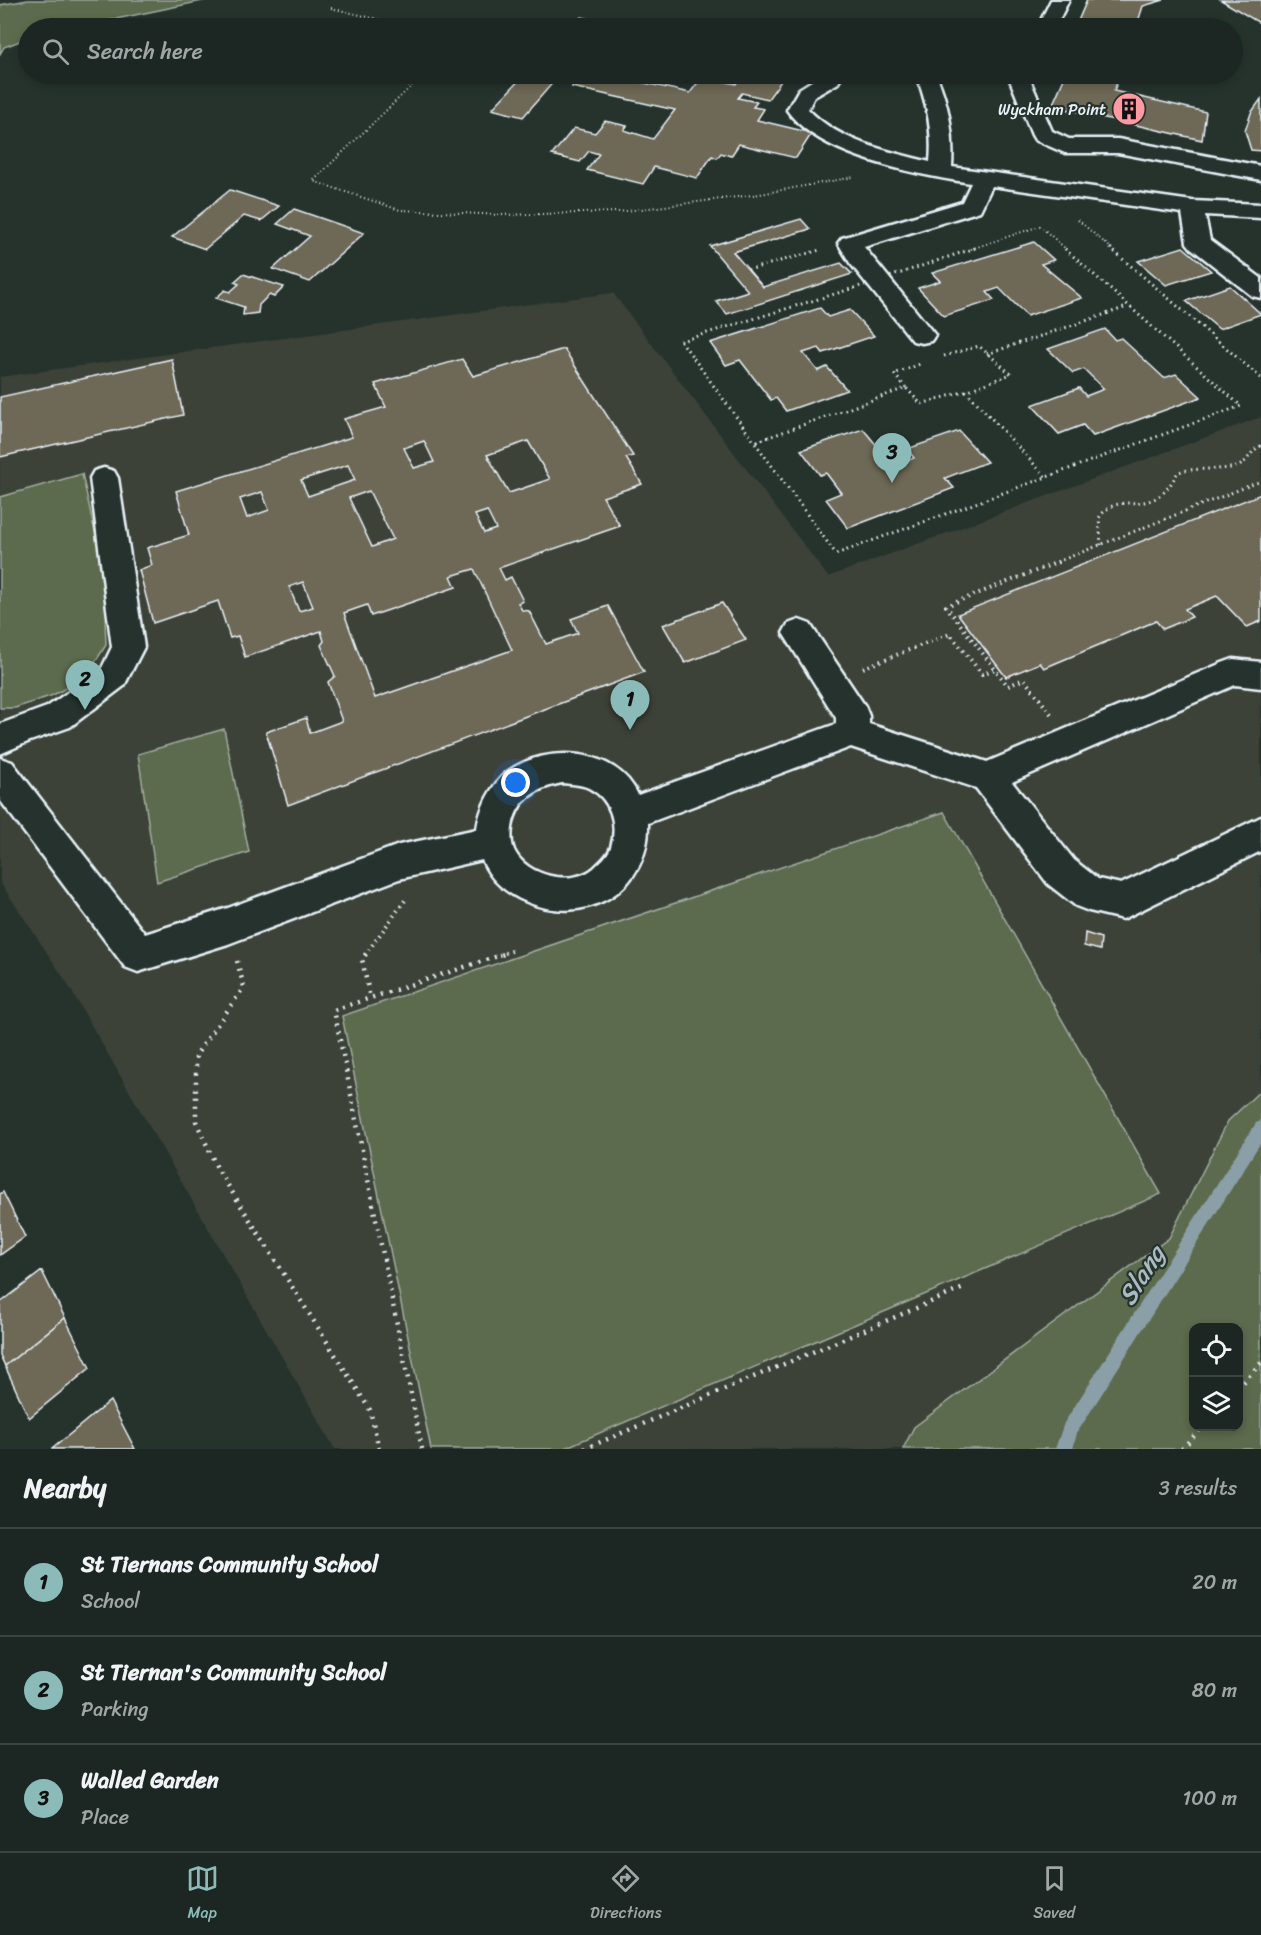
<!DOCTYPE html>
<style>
:root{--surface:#1c2622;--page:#252e2a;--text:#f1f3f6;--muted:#a0a5a5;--line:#3a4340;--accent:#8bbbb9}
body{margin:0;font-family:Sriracha,sans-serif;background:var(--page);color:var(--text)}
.controls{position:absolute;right:18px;bottom:18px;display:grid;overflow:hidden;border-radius:12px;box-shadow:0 3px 9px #0003}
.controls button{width:54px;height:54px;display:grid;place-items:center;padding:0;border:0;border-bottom:2px solid var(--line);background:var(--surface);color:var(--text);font:30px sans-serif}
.you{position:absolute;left:516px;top:783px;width:21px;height:21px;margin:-15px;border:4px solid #fff;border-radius:50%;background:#1a73e8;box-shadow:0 0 0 9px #1a73e833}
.badge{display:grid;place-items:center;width:39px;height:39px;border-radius:50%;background:var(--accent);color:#111;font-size:20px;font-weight:700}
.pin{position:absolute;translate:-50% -50px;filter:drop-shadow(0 2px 3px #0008)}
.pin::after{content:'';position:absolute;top:32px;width:21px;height:18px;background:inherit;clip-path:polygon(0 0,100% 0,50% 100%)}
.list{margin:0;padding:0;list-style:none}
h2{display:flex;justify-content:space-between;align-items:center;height:78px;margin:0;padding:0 24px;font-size:26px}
h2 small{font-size:20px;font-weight:400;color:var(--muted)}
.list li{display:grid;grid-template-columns:39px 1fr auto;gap:18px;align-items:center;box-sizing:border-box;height:108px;padding:0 24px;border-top:2px solid var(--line)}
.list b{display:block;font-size:22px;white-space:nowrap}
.list p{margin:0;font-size:20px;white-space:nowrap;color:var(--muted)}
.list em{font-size:20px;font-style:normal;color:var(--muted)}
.icon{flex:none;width:33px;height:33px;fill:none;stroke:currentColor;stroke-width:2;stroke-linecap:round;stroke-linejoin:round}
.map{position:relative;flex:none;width:1261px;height:1449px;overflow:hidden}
.search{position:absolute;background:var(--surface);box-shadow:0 3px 9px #0003;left:18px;right:18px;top:18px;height:66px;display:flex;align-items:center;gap:15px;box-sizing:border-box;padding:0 21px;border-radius:33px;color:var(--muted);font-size:22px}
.sheet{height:402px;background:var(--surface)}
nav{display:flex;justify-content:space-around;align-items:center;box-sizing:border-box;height:84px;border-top:2px solid var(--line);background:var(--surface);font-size:16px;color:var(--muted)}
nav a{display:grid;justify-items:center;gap:3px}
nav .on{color:var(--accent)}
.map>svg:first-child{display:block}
</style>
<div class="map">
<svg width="1261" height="1449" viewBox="0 0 1261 1449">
<rect width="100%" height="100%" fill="#26332d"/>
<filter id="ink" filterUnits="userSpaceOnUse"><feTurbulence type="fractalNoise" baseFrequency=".0167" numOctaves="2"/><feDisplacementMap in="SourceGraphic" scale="12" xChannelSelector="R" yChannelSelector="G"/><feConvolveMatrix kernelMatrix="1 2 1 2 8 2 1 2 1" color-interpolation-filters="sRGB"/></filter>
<g filter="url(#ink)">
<!-- built -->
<path fill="#3c4339" d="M613 293 828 577 1261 417V1090L1227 1121 1169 1238 914 1427 903 1449H335L66 981 0 882V377Z"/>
<!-- green -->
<g fill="#5b6b4e" stroke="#a2aea3" stroke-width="1.5" fill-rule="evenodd">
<path d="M28 0H207L73 28H28V38L4 47 0 54V5Z"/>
<path d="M82 474 114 617 105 620 106 645 85 678 53 695 15 708H0V497Z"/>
<path d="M224 729 249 852 157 882 138 754Z"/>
<path d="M944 812 1161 1194 562 1449H431L342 1016Z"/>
<path d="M1261 1090V1449H903L914 1427 1169 1238 1228 1121ZM1194 1328H1238V1426H1194Z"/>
</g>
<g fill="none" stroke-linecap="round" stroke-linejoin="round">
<!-- stream -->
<path fill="#8b9fa8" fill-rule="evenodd" d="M1261 1121V1142L1077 1433 1073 1449H1055L1064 1423 1256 1123Z"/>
</g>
<!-- building -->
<g fill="#6e6856" stroke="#e8f1f8" stroke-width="1.5" fill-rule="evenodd">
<path d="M1087 0H1164L1143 6 1136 28H1075Z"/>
<path d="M1221 0H1261V24Z"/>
<path d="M581 17 604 22 599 28H566H572Z"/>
<path d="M525 74H603L690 93 702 77 736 84 742 74H800L797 77 786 74 768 99 742 93 738 98 757 102 753 107 764 109 757 120 812 133 796 158 739 144 731 156 721 153 717 158 712 156 697 178 654 167 643 184 587 170 599 154 589 151 580 162 552 155 574 128 595 133 605 121 627 126 624 130 653 139 675 110 572 87 575 83 556 79 523 117 492 109Z"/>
<path d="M1066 74H1120L1114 91 1206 112 1202 140 1052 106Z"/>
<path d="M1261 99V151L1251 150 1245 131 1251 113Z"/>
<path d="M230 190 279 206 261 221 244 216 205 249 172 237Z"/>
<path d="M294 209 364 233 310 282 273 269 310 236 277 224Z"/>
<path d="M801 219 810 229 733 252 763 287 841 263 852 274 727 314 716 301 748 291 710 246Z"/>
<path d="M1034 242 1054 260 1041 264 1082 298 1027 316 999 288 987 292 994 300 944 316 918 288 940 281 932 273Z"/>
<path d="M1183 247 1211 271 1166 285 1138 261Z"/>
<path d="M243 274 284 287 274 297 269 295 259 305 258 313 243 315 244 307 216 298 225 290 230 292 239 284 234 282Z"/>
<path d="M1230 286 1261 314 1219 329 1186 301Z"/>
<path d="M820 308 828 317 850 310 874 336 823 353 819 348 803 353 818 371 827 367 847 390 786 411 776 398 771 400 740 360 726 365 710 343Z"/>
<path d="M1105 329 1115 340 1121 338 1164 378 1176 374 1201 397 1093 436 1083 425 1059 434 1032 405 1079 388 1086 396 1104 389 1084 369 1073 373 1048 349Z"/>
<path d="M564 349 633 456 626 458 642 484 603 497 620 526 499 568 505 580 511 577 523 601 518 603 522 610 529 611 546 644 578 633 571 619 608 606 644 672 288 805 266 732 306 718 310 733 342 721 328 682 335 676 321 645 324 641 321 631 245 657 238 636 230 638 218 601 153 623 139 570 152 565 147 548 189 535 176 491 352 437 344 419 386 407 375 384 462 359 473 376ZM424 441 434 462 414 468 404 448ZM528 441 550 479 509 493 487 455ZM348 465 355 480 308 496 301 480ZM369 491 393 539 372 547 349 498ZM262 492 269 510 247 518 240 499ZM487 511 496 529 484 533 475 515ZM474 569 512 650 375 698 344 613 367 605 371 616 456 587 451 576ZM303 582 313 607 299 611 289 587Z"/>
<path d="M172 359 183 415 0 457V397Z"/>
<path d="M863 429 894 466 914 458 907 449 959 431 987 462 945 478 954 488 848 528 826 499 841 493 826 473 820 475 801 450Z"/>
<path d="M1261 494V621L1247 627 1217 596 1185 609 1192 617 1163 629 1156 621 1044 668 1040 663 1006 677 958 614Z"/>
<path d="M722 603 746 640 685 663 663 625Z"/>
<path d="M1085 933 1101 938 1100 950 1084 946Z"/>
<path d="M3 1192 25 1237 0 1255V1194Z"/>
<path d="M42 1271 65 1318 5 1366 0 1355V1303Z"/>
<path d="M65 1318 90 1368 29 1418 5 1366Z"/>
<path d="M110 1401 135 1449H52Z"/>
</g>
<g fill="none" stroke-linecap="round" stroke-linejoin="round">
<defs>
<g id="minor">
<path d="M1051 0H1069L1055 28H1037Z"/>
<path d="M823 74H843L838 83 814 97 808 109C839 142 887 151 930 162 933 131 927 103 916 74H936C949 105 954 133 952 167L1192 201 1261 204V218L1205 215 1210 240 1261 278V298L1252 296 1191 248 1187 243 1182 213 992 186 980 211 864 247 935 335 931 341 922 343 913 341 850 263 838 243 842 238 962 202 971 183C918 175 818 156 787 110L799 89Z"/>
<path d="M1013 74H1033L1030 80 1052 131 1069 139H1118L1261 166V180L1118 153H1065L1035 140 1032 135 1010 80Z"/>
<path d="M104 468 114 471 118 478 144 647 124 686 70 727 30 741 0 754V724L47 707 102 668 112 647 90 478 94 471Z"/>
<path d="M799 620 810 624 865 706 869 716V724L987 762 1222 663 1233 659 1261 662V688L1235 685 1012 782 1074 860 1098 879 1121 884 1261 817V851L1123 919 1089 911 1076 906 1048 884 976 788 851 747 648 823C650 890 587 927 527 902 506 893 491 881 482 860L399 879 228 944 138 972 125 967 0 800V758L12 762 145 934 228 908 399 845 477 829C480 808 491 785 507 772 546 743 617 748 638 795L836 724V718L783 633 788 624ZM562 783C571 784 581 784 589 788 611 799 618 824 611 847 608 856 600 862 594 868 572 887 526 876 514 850 511 843 511 835 512 828 516 799 537 788 562 783Z"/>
</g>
</defs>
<!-- minor casing -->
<use href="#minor" stroke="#e8f1f8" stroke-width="5"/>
<!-- path-far3 -->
<g stroke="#e8f1f8" stroke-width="2" stroke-dasharray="1 3" stroke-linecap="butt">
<path d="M331 8 414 28"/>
<path d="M424 74 313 181 400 210 501 215 618 212 760 194 854 177"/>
<path d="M1078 220 1112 249"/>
<path d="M971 249 1040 226 1066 249"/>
</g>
<!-- path-far2 -->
<g stroke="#e8f1f8" stroke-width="3" stroke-dasharray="1.5 4" stroke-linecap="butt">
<path d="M975 248 877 281 681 341 836 554 1241 406 1064 248"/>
<path d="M1110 248 1261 378"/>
<path d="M748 270 820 250"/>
<path d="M987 354 1127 307"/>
<path d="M944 356 979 346 1011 374 966 391 1046 477"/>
<path d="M906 388 894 374 920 364"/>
<path d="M769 437 755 442 906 388 921 404 966 391"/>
<path d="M1101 545 1099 518C1115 494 1135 509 1156 498 1167 492 1172 482 1178 472 1197 467 1217 471 1236 467 1248 464 1250 450 1261 446"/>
<path d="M1057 562 1261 481"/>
</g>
<!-- path-far1 -->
<g stroke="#e8f1f8" stroke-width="4" stroke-dasharray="1.5 4.5" stroke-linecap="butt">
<path d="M863 668 950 634 982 674 995 669"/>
<path d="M1051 714 1024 679 1008 686 946 606 1061 561"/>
<path d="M365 955 406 899"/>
<path d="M499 955 515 950"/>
</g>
<!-- path -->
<g stroke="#e8f1f8" stroke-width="4.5" stroke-dasharray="2 6" stroke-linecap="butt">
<path d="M366 954 362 959 370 998"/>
<path d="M237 961 244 987 196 1055V1121L217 1168 370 1410 379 1449"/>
<path d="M1238 1388 1261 1363"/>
<path d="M422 1449 334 1010 504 954"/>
<path d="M584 1449 966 1287"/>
<path d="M1182 1449 1203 1426"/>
</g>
<!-- minor -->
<use href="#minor" fill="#26332d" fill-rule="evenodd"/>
</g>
</g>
<!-- icons -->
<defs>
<symbol id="building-disc" viewBox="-11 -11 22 22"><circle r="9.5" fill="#ff9aa2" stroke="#26332d"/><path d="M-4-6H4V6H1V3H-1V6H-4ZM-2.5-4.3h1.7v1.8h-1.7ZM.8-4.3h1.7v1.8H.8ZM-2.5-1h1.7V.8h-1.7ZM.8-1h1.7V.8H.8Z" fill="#111"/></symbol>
</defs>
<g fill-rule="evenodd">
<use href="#building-disc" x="1110" y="90" width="38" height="38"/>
</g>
<g text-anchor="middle" stroke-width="4.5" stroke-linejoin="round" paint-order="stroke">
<!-- far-poi labels -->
<g font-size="16" fill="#e8f1f8" stroke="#26332d" text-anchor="end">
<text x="1106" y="115">Wyckham Point</text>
</g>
<!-- near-water labels -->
<g font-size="26" font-style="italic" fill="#aabac2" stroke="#26332d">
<text transform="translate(1141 1275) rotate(-58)" y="9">Slang</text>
</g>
</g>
</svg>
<div class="controls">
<button><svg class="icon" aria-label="locate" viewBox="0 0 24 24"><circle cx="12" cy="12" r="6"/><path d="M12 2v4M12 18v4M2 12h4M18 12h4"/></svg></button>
<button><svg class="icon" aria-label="layers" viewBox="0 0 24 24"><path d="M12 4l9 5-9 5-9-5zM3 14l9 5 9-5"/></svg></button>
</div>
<div class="you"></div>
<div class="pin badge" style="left:630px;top:730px">1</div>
<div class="pin badge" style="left:85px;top:710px">2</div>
<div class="pin badge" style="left:892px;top:483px">3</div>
<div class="search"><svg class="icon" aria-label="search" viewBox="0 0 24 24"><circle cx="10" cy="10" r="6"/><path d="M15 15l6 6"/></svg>Search here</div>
</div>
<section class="sheet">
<h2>Nearby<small>3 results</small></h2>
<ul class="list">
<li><span class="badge">1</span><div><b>St Tiernans Community School</b><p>School</p></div><em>20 m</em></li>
<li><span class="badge">2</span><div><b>St Tiernan's Community School</b><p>Parking</p></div><em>80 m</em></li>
<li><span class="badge">3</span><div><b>Walled Garden</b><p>Place</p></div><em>100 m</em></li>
</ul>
</section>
<nav>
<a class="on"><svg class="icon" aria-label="map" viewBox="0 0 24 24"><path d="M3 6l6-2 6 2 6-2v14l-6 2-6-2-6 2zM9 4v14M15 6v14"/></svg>Map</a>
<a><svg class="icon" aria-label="directions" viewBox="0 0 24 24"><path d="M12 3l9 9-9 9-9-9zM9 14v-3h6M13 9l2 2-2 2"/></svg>Directions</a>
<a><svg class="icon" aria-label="saved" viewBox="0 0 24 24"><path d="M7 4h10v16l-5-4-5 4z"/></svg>Saved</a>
</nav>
